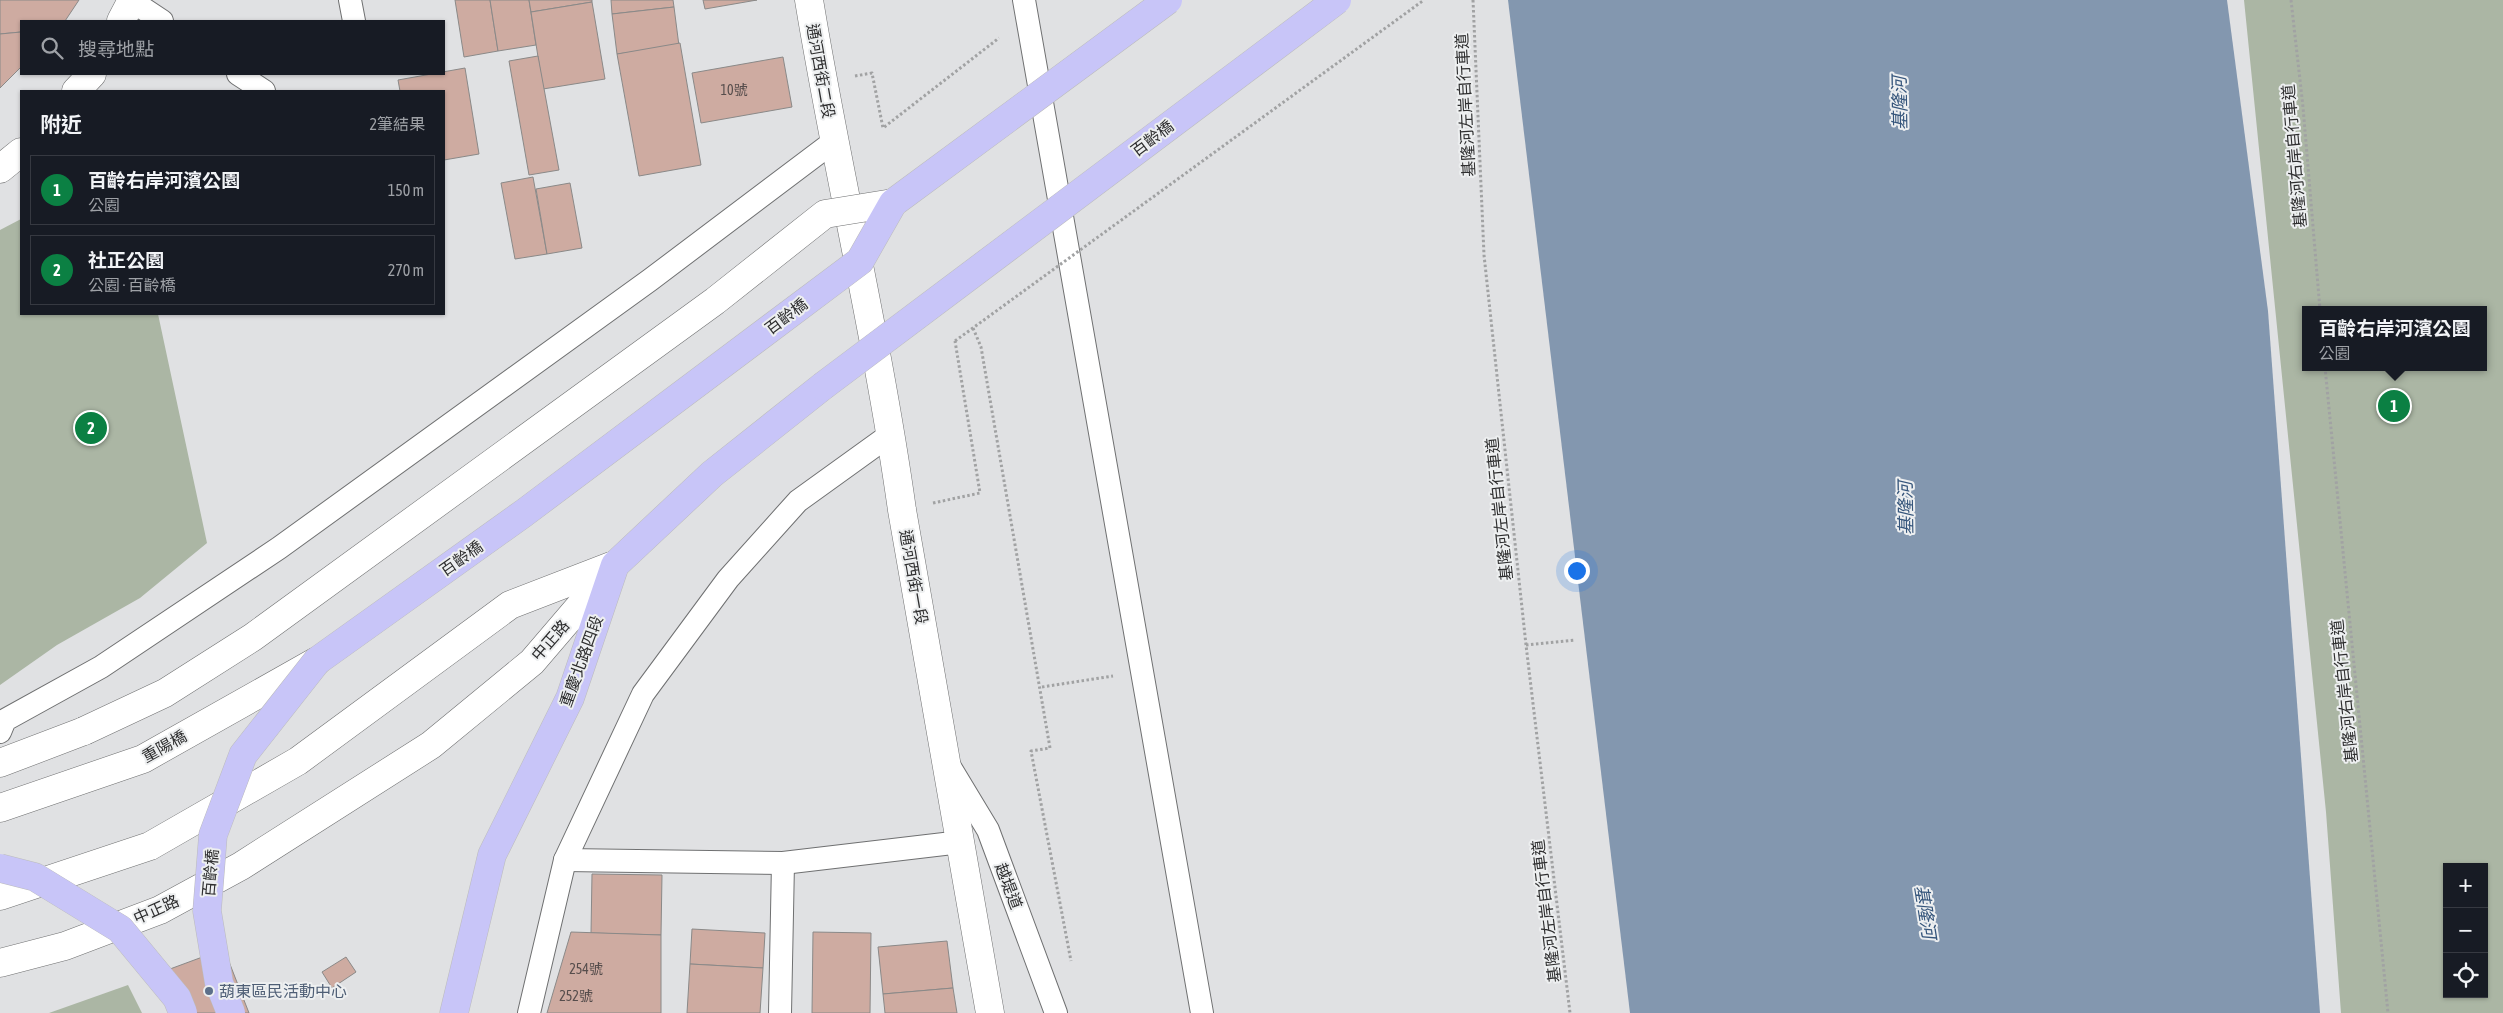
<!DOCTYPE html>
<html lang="zh-TW">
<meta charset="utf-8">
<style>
:root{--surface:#171b24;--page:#20242c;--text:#f1f3f6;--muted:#9ea1a6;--line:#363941;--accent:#0b8043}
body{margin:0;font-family:"Asap Condensed","Noto Sans TC",sans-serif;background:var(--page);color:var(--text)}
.controls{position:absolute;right:15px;bottom:15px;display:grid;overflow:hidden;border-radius:0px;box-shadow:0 1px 4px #0004}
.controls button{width:45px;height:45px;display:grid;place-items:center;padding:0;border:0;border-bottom:1px solid var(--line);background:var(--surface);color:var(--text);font:25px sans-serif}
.you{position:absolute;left:1576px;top:570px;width:18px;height:18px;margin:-12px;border:4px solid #fff;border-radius:50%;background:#1a73e8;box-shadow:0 0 0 8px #1a73e833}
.badge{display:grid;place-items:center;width:32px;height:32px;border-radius:50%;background:var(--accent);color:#fff;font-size:16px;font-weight:700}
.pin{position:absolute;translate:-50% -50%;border:2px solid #fff;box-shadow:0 1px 5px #0006}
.popup{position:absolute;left:2302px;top:306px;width:185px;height:65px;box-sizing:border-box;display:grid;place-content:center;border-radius:0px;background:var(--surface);filter:drop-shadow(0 1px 4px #0005);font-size:16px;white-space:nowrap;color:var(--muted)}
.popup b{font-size:19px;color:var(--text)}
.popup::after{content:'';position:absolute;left:50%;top:100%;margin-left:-10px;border:10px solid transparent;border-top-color:var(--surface)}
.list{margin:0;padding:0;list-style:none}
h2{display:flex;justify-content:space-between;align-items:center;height:65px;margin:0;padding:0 20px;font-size:21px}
h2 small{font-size:16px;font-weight:400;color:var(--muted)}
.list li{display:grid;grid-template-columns:32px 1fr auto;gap:15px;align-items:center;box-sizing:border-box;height:70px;margin:0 10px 10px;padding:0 10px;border:1px solid var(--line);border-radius:0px}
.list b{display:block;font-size:19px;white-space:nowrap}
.list p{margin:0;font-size:16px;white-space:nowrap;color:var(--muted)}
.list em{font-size:16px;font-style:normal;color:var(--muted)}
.icon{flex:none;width:28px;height:28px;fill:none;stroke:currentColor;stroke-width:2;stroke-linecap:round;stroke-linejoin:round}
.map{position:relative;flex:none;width:2503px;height:1013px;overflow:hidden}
.search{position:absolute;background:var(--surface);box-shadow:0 1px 4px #0004;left:20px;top:20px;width:425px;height:55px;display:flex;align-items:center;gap:12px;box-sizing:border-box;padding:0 18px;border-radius:0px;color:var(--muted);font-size:19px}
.panel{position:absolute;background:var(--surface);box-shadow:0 1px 4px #0004;left:20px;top:90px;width:425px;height:225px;border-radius:0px}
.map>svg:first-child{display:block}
</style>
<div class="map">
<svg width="2503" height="1013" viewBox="0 0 2503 1013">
<rect width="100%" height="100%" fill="#e0e1e3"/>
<!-- green -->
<g fill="#abb6a4" fill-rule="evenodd">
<path d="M2244 0H2503V1013H2341L2326 812ZM2305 310H2483V367H2305ZM2447 867H2484V994H2447Z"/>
<path d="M21 219V314H158L207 543 140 598 57 645 0 685V230Z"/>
<path d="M128 985 142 1013H49Z"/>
</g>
<!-- water -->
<path fill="#8397af" d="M1508 0H2227L2268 311 2320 1013H1630Z"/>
<!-- building -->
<g fill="#ceaba1" stroke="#8a8988">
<path d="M0 0H79L65 21H21V32L0 34Z"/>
<path d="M455 0H490L498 51 464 57Z"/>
<path d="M490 0H529L536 45 498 51Z"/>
<path d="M529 0H592V2L531 12Z"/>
<path d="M611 0H673L674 7 612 14Z"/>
<path d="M703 0H757L705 9Z"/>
<path d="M592 2 605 79 543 89 531 12Z"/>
<path d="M674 7 679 46 617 54 612 14Z"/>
<path d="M21 32V67L0 88V34Z"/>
<path d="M680 43 701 165 639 176 617 54Z"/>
<path d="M538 56 559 170 529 175 509 61Z"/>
<path d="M783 57 792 107 701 123 692 73Z"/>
<path d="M465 68 479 154 444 160V91H400L398 80Z"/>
<path d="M533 177 547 254 515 259 501 183Z"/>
<path d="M570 183 582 248 547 254 536 189Z"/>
<path d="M592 874 662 875 661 935 591 933Z"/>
<path d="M692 929 765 933 763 968 690 964Z"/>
<path d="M571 932 661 935V1013H547Z"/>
<path d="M813 932 871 933 870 1013H812Z"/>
<path d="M947 941 953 988 883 994 878 947Z"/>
<path d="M224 949 249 1013H187L170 969Z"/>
<path d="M346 957 356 972 332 988 322 972Z"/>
<path d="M690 964 763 968 760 1013H687Z"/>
<path d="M953 988 957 1013H885L883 994Z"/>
</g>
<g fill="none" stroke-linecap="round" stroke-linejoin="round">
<defs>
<g id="lane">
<path d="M350 0 354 21"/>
<path d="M1024 0 1202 1013"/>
<path d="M132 1 162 21"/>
<path d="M238 74 264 91"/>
<path d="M0 732 5 720 101 667 279 548 650 280 833 142"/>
<path d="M950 767 988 830 1056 1013"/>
<path d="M565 860 783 863 961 842"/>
<path d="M529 1013 565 860 643 694 728 579 798 501 891 434"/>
<path d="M780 1013 783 863"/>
</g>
<g id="street">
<path d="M809 0C837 171 878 339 902 510L990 1013"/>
<path d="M121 21 132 0"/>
<path d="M76 91 92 74"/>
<path d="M0 169 21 152"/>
</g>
<g id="secondary">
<path d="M0 763 84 731"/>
<path d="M0 808 143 759 317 661"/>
<path d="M0 896 150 846 298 761 510 605 611 566"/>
<path d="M0 963 65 946 160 910 241 866 431 745 532 662 615 565"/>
</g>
<path id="primary" d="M454 1013 492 855 570 698 615 565 712 474 823 386"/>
</defs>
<!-- lane casing -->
<use href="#lane" stroke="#6f7071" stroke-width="24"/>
<!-- street casing -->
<use href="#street" stroke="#6f7071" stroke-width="29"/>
<!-- secondary casing -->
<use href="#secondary" stroke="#6f7071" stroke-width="29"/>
<!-- primary casing -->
<use href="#primary" stroke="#bcbcbc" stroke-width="29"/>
<!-- path -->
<g stroke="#a1a2a3" stroke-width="3" stroke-dasharray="2.5 2.5" stroke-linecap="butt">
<path d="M1473 0 1484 255 1526 645 1570 1013"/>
<path d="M2291 0 2303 107 2320 310"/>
<path d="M855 76 872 73 883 128 999 38"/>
<path d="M973 328 981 347 1050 748 1031 751 1071 961"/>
<path d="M2325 367 2388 1013"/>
<path d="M933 503 980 493 955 341"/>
<path d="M1526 645 1575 640"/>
<path d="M1042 687 1113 676"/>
</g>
<!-- lane -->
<use href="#lane" stroke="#fff" stroke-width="22"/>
<!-- street -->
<use href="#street" stroke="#fff" stroke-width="28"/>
<!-- secondary -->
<use href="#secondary" stroke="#fff" stroke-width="28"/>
<!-- primary -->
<use href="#primary" stroke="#c8c5f8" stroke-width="28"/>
<defs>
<path id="secondary-bridge" d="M84 731 165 693 253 637 715 301 825 214 893 203"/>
<g id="primary-bridge">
<path d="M823 386 1337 0"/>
<path d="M0 868 35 877 120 929 177 998 183 1013"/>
<path d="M231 1013 219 983 207 911 213 835 243 755 317 661 524 513 860 261 893 203 1168 0"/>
</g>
</defs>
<!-- secondary-bridge casing -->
<use href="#secondary-bridge" stroke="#6f7071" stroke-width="29" stroke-linecap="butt"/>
<!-- primary-bridge casing -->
<use href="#primary-bridge" stroke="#bcbcbc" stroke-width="29" stroke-linecap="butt"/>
<!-- path-bridge -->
<path stroke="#a1a2a3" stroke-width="3" stroke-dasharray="2.5 2.5" stroke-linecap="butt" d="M955 341 1424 0"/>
<!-- secondary-bridge -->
<use href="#secondary-bridge" stroke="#fff" stroke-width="28"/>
<!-- primary-bridge -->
<use href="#primary-bridge" stroke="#c8c5f8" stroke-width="28"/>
</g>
<!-- markers -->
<circle fill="#5c6f8a" stroke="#edeff0" stroke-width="2" cx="209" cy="991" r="5"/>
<g text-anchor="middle" stroke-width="4" stroke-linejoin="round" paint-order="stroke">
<!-- number labels -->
<g font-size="14" fill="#564d4c">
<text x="734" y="95">10號</text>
<text x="586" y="974">254號</text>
<text x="576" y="1001">252號</text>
</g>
<!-- street labels -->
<g font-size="16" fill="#2e2e2f" stroke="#edeff0">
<text transform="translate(821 71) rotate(80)" y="6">通河西街二段</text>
<text transform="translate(1465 105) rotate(-93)" y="6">基隆河左岸自行車道</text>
<text transform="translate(1152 138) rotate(-37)" y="6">百齡橋</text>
<text transform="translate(2294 156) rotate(-95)" y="6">基隆河右岸自行車道</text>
<text transform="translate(786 316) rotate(-37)" y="6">百齡橋</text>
<text transform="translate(1499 509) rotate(-96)" y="6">基隆河左岸自行車道</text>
<text transform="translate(461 558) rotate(-35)" y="6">百齡橋</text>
<text transform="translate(914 577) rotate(80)" y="6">通河西街一段</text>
<text transform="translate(550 640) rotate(-49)" y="6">中正路</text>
<text transform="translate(581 661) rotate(-70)" y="6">重慶北路四段</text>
<text transform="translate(2344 691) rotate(-96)" y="6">基隆河右岸自行車道</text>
<text transform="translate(164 746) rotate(-29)" y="6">重陽橋</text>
<text transform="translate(210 873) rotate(-85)" y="6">百齡橋</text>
<text transform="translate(1009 886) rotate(69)" y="6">越堤道</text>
<text transform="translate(156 909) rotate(-24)" y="6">中正路</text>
<text transform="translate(1546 911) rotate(-97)" y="6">基隆河左岸自行車道</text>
</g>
<!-- service labels -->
<g font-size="16" fill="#4e5e75" stroke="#edeff0" text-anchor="start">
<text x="219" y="997">葫東區民活動中心</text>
</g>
<!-- water labels -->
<g font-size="18" font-style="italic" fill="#35557b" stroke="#edeff0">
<text transform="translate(1900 103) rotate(-91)" y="6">基隆河</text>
<text transform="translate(1906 508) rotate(-91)" y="6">基隆河</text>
<text transform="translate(1925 912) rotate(81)" y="6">基隆河</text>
</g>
</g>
</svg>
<div class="controls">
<button>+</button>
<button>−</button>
<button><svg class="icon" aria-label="locate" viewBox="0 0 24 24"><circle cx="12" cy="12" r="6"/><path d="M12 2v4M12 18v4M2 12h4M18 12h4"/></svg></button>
</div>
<div class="you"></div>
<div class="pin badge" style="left:2394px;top:406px">1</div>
<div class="popup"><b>百齡右岸河濱公園</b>公園</div>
<div class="pin badge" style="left:91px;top:428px">2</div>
<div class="search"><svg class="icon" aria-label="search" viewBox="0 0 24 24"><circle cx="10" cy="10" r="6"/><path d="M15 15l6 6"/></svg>搜尋地點</div>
<section class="panel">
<h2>附近<small>2筆結果</small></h2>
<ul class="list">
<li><span class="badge">1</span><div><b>百齡右岸河濱公園</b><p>公園</p></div><em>150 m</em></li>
<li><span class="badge">2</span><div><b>社正公園</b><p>公園 · 百齡橋</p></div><em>270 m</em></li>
</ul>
</section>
</div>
